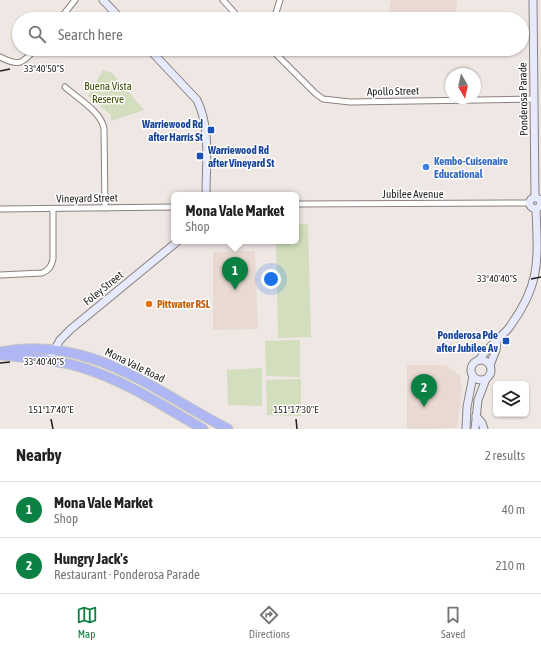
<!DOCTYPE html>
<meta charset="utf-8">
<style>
:root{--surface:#fff;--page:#f6f6f6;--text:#222;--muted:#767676;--line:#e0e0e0;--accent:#0b8043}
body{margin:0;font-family:"Asap Condensed",sans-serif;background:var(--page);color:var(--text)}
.controls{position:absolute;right:12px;bottom:12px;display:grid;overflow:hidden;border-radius:6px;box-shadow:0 1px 3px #0004}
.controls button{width:36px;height:36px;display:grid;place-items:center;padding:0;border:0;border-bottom:1px solid var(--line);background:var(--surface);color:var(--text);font:20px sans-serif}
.compass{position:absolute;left:445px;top:68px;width:36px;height:36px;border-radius:50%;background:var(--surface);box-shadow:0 1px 3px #0004;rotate:171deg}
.you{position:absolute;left:271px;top:279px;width:14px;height:14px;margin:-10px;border:3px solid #fff;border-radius:50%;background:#1a73e8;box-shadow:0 0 0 6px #1a73e833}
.badge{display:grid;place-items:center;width:26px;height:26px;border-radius:50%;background:var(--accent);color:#fff;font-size:13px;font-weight:700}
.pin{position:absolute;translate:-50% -33px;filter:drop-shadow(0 1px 2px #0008)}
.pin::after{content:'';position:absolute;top:21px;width:14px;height:12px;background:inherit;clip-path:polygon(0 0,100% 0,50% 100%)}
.popup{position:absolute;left:171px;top:192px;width:128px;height:52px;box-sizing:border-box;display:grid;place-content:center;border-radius:6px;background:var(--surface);filter:drop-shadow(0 1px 3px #0005);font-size:13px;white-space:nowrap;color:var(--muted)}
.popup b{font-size:15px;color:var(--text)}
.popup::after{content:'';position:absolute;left:50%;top:100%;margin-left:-8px;border:8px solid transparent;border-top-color:var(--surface)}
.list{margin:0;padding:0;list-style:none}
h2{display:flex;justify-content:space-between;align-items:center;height:52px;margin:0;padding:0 16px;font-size:17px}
h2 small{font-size:13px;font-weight:400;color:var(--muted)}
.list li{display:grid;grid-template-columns:26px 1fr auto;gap:12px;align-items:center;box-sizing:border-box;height:56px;padding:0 16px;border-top:1px solid var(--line)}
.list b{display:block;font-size:15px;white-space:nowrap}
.list p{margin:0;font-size:13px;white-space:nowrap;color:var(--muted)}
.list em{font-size:13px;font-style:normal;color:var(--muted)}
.icon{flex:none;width:22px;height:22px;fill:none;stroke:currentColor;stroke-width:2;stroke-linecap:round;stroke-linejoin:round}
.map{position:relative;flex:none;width:541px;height:429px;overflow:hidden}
.search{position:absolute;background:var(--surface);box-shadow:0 1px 3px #0004;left:12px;right:12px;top:12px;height:44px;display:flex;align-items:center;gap:10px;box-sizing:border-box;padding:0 14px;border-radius:22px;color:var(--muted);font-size:15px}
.sheet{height:164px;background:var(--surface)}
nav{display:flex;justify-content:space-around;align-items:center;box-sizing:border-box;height:56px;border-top:1px solid var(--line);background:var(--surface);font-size:11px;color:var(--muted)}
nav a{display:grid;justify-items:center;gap:2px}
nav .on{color:var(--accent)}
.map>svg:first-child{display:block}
</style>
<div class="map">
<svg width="541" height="429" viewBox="0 0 541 429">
<rect width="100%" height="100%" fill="#efe7e4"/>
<!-- built -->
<g fill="#e9d9d3">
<path d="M391 0H457L456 19H387Z"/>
<path d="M255 251 258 329 213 330V252Z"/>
<path d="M407 365H445L460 375 462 390 457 428 407 429Z"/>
</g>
<!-- green -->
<g fill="#d2debd">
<path d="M103 70 112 73 144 110 111 121V115L88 96Z"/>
<path d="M296 224H308L311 337 278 338 276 241H296Z"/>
<path d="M300 340V377L266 376 265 341Z"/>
<path d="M262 368V406L228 405 227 370Z"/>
<path d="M301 379V416L267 415 266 380Z"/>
</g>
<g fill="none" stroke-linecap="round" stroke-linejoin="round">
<defs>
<g id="street">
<path d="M223 0 240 19"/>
<path d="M60 19 75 0"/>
<path d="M274 19 280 0"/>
<path d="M271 49 315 93 323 99 350 102 534 99"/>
<path d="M0 57C18 66 22 65 35 49"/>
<path d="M65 87C77 98 102 112 104 129L105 208"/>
<path d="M296 204 529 203"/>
<path d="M0 209 174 207"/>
<path d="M0 275 42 273C49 270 51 267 53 259V209"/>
</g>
<g id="secondary">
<path d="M103 0 121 19"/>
<path d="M533 0 535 198"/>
<path d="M149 49 197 100C211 129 206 163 206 195"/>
<circle cx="535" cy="203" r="5.5"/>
<circle cx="481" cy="370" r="10"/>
<path d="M49 360 60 340 71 329 178 241"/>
<path d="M479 360C487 348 498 340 508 329 541 285 538 261 536 209"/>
<path d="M490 365 496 350 497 342"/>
<path d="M476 416 482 423 484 429"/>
<path d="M466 429 467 407 473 376"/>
<path d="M475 429 478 400 486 379"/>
</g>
<g id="highway">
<path d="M0 352C90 334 154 391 228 429"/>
<path d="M1 355C27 358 54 359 80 367 124 380 163 406 203 429"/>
</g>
</defs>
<!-- street casing -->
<use href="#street" stroke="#89827f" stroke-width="7"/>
<!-- secondary casing -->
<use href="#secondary" stroke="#89827f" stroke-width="9"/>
<!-- highway casing -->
<use href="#highway" stroke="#c5c5c4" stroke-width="11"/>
<!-- street -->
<use href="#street" stroke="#fff" stroke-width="5"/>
<!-- secondary -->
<use href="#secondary" stroke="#e7e9fc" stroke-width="7"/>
<!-- highway -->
<use href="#highway" stroke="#aeb6f4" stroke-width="9"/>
</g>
<!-- ticks -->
<path fill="none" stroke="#211f1d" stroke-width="1.5" d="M0 71 10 69M531 279 541 277M0 363 10 362M51 419 53 429M296 419 297 429"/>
<!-- markers -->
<g fill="#1a4fb4" stroke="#fff" stroke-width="1.5">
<rect x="207" y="126" width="8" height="8" rx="2"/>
<rect x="196" y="152" width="8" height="8" rx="2"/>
<rect x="502" y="337" width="8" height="8" rx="2"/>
</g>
<circle fill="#3f7fe0" stroke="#fff" stroke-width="1.5" cx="426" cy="167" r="4"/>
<circle fill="#e8710a" stroke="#fff" stroke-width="1.5" cx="149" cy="304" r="4"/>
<g text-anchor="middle" stroke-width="3" stroke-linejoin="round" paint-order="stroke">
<!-- park labels -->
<g font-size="11" fill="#3c4d03" stroke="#fff">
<text x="108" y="90">Buena Vista<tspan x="108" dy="13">Reserve</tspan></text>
</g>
<!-- street labels -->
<g font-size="11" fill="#211f1d" stroke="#fff">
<text transform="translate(393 91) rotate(-1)" y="4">Apollo Street</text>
<text transform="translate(523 99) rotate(-91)" y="4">Ponderosa Parade</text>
<text x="413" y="198">Jubilee Avenue</text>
<text transform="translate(87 198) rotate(-1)" y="4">Vineyard Street</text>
<text transform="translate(103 288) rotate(-39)" y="4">Foley Street</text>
<text transform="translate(135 365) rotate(26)" y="4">Mona Vale Road</text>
</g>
<!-- transit labels -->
<g font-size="11" font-weight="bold" fill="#164399" stroke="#fff" text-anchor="end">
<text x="203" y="128">Warriewood Rd<tspan x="203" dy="13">after Harris St</tspan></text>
<text x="208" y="154" text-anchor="start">Warriewood Rd<tspan x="208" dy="13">after Vineyard St</tspan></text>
<text x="498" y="339">Ponderosa Pde<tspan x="498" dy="13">after Jubilee Av</tspan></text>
</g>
<!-- shop labels -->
<g font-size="11" font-weight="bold" fill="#366cbe" stroke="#fff" text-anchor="start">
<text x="434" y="165">Kembo-Cuisenaire<tspan x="434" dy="13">Educational</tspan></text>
</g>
<!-- food labels -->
<g font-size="11" font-weight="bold" fill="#c56008" stroke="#fff" text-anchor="start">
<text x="157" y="308">Pittwater RSL</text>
</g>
</g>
<g font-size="10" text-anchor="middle" fill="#211f1d" stroke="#fff" stroke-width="3" stroke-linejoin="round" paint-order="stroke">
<text x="44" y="72">33°40'50"S</text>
<text x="497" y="282">33°40'40"S</text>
<text x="44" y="365">33°40'40"S</text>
<text x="51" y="413">151°17'40"E</text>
<text x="296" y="413">151°17'30"E</text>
</g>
</svg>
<div class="controls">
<button><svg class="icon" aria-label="layers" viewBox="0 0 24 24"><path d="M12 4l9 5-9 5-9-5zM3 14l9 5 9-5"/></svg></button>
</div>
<svg class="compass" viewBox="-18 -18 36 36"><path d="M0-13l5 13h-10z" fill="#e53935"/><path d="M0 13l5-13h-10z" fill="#767676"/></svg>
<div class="you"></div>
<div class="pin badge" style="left:235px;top:290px">1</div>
<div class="popup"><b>Mona Vale Market</b>Shop</div>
<div class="pin badge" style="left:424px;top:407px">2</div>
<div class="search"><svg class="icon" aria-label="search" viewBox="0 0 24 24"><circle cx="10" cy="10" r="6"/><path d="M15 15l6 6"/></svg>Search here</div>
</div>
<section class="sheet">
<h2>Nearby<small>2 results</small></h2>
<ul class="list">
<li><span class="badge">1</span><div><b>Mona Vale Market</b><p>Shop</p></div><em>40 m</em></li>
<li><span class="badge">2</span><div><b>Hungry Jack's</b><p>Restaurant · Ponderosa Parade</p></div><em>210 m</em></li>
</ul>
</section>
<nav>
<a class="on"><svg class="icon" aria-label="map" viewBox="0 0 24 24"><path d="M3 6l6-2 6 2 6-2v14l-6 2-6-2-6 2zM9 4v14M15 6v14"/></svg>Map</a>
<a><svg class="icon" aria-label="directions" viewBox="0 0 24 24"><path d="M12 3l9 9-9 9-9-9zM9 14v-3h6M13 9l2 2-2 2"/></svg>Directions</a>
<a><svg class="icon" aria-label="saved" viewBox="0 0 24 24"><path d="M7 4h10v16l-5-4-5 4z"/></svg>Saved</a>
</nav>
